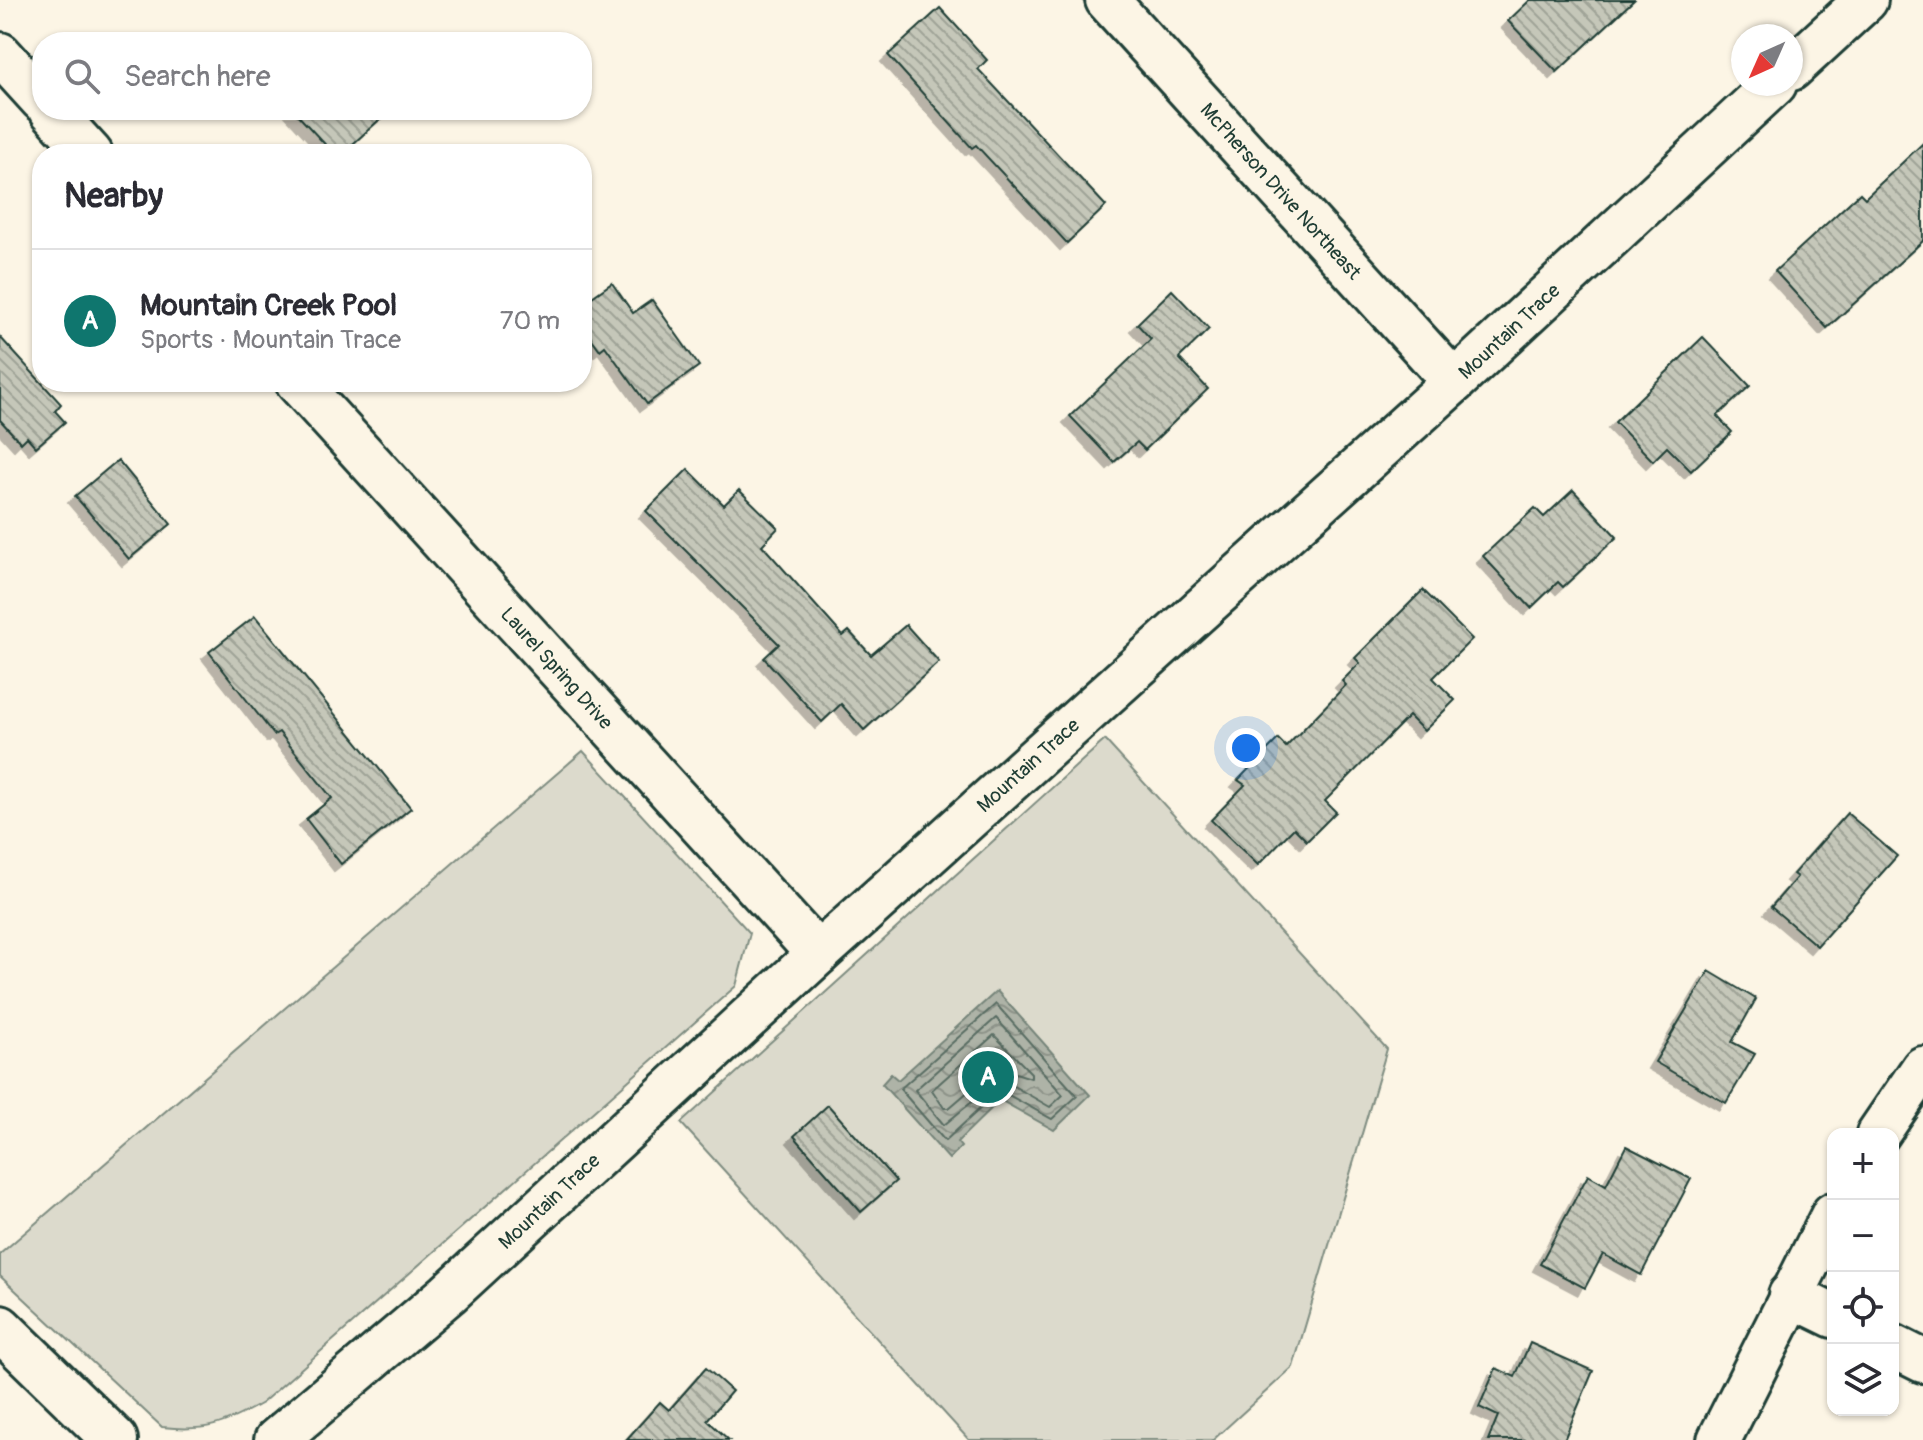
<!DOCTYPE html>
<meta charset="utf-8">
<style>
:root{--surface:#fff;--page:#f2f2f3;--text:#2b2b33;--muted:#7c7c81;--line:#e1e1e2;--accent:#0f766e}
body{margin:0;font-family:Pangolin,sans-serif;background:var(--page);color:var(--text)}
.controls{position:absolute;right:24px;bottom:24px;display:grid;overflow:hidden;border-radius:16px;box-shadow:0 2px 6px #0004}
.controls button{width:72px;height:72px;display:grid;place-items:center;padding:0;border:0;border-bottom:2px solid var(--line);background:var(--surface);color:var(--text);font:40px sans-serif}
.compass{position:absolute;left:1731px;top:24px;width:72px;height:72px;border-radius:50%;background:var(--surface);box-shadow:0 2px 6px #0004;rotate:225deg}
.you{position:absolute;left:1246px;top:748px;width:28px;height:28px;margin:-20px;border:6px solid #fff;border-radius:50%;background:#1a73e8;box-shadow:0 0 0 12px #1a73e833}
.badge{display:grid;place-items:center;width:52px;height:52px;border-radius:50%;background:var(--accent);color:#fff;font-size:26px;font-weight:700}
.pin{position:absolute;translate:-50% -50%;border:4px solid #fff;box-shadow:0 2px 8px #0006}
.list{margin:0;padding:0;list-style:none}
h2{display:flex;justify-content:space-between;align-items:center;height:104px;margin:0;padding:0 32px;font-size:34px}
h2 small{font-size:26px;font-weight:400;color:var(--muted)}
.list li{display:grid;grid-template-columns:52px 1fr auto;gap:24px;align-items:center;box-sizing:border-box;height:144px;padding:0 32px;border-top:2px solid var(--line)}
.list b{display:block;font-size:30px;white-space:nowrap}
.list p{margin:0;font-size:26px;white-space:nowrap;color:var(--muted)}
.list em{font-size:26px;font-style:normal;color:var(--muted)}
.icon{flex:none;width:44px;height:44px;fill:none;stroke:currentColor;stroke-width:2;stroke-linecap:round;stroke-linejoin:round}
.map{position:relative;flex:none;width:1923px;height:1440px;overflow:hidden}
.search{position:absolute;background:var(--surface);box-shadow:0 2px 6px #0004;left:32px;top:32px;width:560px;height:88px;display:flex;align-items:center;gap:20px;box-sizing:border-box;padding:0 28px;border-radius:32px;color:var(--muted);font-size:30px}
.panel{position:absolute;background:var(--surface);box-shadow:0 2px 6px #0004;left:32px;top:144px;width:560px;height:248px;border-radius:32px}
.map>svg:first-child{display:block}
</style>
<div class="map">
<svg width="1923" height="1440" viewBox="0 0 1923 1440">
<defs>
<pattern id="water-waves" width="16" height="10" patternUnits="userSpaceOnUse" patternTransform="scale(2)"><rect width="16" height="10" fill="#aeb3a7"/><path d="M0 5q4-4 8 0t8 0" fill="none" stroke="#8d9389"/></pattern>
<pattern id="building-back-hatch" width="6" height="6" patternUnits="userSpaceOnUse" patternTransform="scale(2)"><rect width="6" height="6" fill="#c5c7b9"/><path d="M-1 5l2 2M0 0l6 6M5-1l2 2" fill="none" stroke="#9fa397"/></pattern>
<filter id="shadow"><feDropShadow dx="-7" dy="7" stdDeviation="0" flood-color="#0004"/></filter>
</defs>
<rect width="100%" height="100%" fill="#fcf5e5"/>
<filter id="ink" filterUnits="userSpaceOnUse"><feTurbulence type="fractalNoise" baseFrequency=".0125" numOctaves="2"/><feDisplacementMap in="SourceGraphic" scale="16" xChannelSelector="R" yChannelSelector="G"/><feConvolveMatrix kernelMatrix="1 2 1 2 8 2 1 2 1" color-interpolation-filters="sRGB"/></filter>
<g filter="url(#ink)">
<!-- green -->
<g fill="#dcdacc" stroke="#7e8c80" stroke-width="2">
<path d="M1105 740 1387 1049 1293 1367 1213 1440H969L681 1123Z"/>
<path d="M583 751 750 933 736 986 262 1403C224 1425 206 1432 162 1427L0 1276V1254Z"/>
</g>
<!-- water -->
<path fill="url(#water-waves)" stroke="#758479" stroke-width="2" d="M997 991 1090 1095 1054 1130 1000 1100 957 1142 961 1147 949 1159 882 1084 891 1074 898 1080Z"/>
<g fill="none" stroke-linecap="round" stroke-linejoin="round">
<!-- shore -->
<g stroke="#586c62" stroke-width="2">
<path d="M996 1004 1077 1096 1052 1119 1005 1093 998 1092 945 1141 900 1089Z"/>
<path d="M996 1018 1063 1095 1050 1107 1010 1084 996 1082 944 1125 915 1090Z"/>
<path d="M994 1035 1031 1073V1078L1006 1070 991 1072 949 1108H944L932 1090Z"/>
</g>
</g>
<!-- building -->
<g fill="url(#building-back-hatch)" stroke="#1f3d34" stroke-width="2" filter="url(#shadow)">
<path d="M1530 0H1634L1557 72 1508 21Z"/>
<path d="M940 8 987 60 978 69 1106 206 1067 243 976 145 972 148 888 55Z"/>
<path d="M293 110H390L342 154H334Z"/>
<path d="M1923 143V241L1827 328 1775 271 1860 193 1865 198Z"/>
<path d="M612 283 633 313 652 300 699 366 647 404 605 346 600 350 582 325V304Z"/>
<path d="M1172 290 1209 329 1179 358 1208 389 1145 450 1137 442 1114 462 1070 416 1151 339 1137 324Z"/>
<path d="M0 337 61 404 55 411 65 422 36 447 27 437 21 443 0 420Z"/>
<path d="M1703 337 1750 386 1717 416 1732 432 1691 471 1667 447 1653 461 1615 422Z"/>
<path d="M118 460 171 524 129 559 75 496Z"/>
<path d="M688 469 724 505 739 490 778 528 762 545 843 636 849 631 871 655 906 625 939 662 864 730 841 704 822 722 764 658 779 644 646 511Z"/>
<path d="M1573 490 1617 537 1563 587 1558 582 1531 608 1483 556 1535 508 1544 517Z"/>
<path d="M1423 590 1472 639 1433 678 1455 700 1424 731 1409 716 1325 801 1336 812 1307 841 1294 828 1258 865 1211 820 1245 785 1238 780 1278 739 1286 747 1346 685 1342 681 1360 663 1355 658Z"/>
<path d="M255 616 411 808 341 864 306 819 332 798 279 732 274 735 209 652Z"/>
<path d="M1847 813 1897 856 1817 946 1771 907 1797 877 1793 874Z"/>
<path d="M1709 971 1756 999 1732 1042 1755 1054 1726 1103 1655 1062Z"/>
<path d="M828 1105 896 1181 861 1212 794 1136Z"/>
<path d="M1626 1146 1691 1179 1641 1275 1603 1254 1585 1288 1540 1264 1588 1175 1606 1185Z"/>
<path d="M1530 1343 1593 1371 1564 1440H1488L1498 1416 1479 1407 1496 1368 1515 1377Z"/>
<path d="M706 1368 732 1391 707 1420 729 1440H626L660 1402 669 1410Z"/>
</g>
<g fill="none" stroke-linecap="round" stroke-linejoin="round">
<defs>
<g id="minor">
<path d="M1107 0 1454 382"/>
<path d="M0 54 42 100"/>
<path d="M1791 69 1866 0"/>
<path d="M51 110 91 154"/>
<path d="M297 382 818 954"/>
<path d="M1878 1134 1923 1068"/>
<path d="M1790 1295 1833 1316"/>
<path d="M1893 1346 1923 1361"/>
<path d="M276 1440 448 1294 818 954 1454 382 1775 84"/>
<path d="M1719 1440 1833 1214"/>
</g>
<path id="major" d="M0 1328 115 1440"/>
</defs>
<!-- minor casing -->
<use href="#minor" stroke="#1f3d34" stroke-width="48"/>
<!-- major casing -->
<use href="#major" stroke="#1f3d34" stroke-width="50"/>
<!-- minor -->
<use href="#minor" stroke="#fcf5e5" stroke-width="42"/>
<!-- major -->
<use href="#major" stroke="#fcf5e5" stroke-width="44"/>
</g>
</g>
<g text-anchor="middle" stroke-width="6" stroke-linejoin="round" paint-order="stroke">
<!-- street labels -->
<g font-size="20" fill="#1f3d34" stroke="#fcf5e5">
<text transform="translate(1281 191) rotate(48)" y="7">McPherson Drive Northeast</text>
<text transform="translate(1509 331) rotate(-43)" y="7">Mountain Trace</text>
<text transform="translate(557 668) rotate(48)" y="7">Laurel Spring Drive</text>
<text transform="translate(1028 765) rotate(-42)" y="7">Mountain Trace</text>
<text transform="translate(549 1201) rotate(-43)" y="7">Mountain Trace</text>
</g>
</g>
</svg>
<div class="controls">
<button>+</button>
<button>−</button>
<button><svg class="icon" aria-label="locate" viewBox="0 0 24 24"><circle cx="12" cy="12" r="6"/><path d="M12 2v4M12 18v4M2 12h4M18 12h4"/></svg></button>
<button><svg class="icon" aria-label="layers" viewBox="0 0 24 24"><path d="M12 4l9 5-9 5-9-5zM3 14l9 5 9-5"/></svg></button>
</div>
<svg class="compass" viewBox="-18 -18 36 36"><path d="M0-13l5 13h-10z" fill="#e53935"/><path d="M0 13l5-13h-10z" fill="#7c7c81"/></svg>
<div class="you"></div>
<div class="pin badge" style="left:988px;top:1077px">A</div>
<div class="search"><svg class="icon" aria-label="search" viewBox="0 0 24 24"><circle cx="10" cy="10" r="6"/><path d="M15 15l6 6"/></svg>Search here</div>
<section class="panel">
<h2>Nearby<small></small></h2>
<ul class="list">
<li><span class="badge">A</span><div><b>Mountain Creek Pool</b><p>Sports · Mountain Trace</p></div><em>70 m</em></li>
</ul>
</section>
</div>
